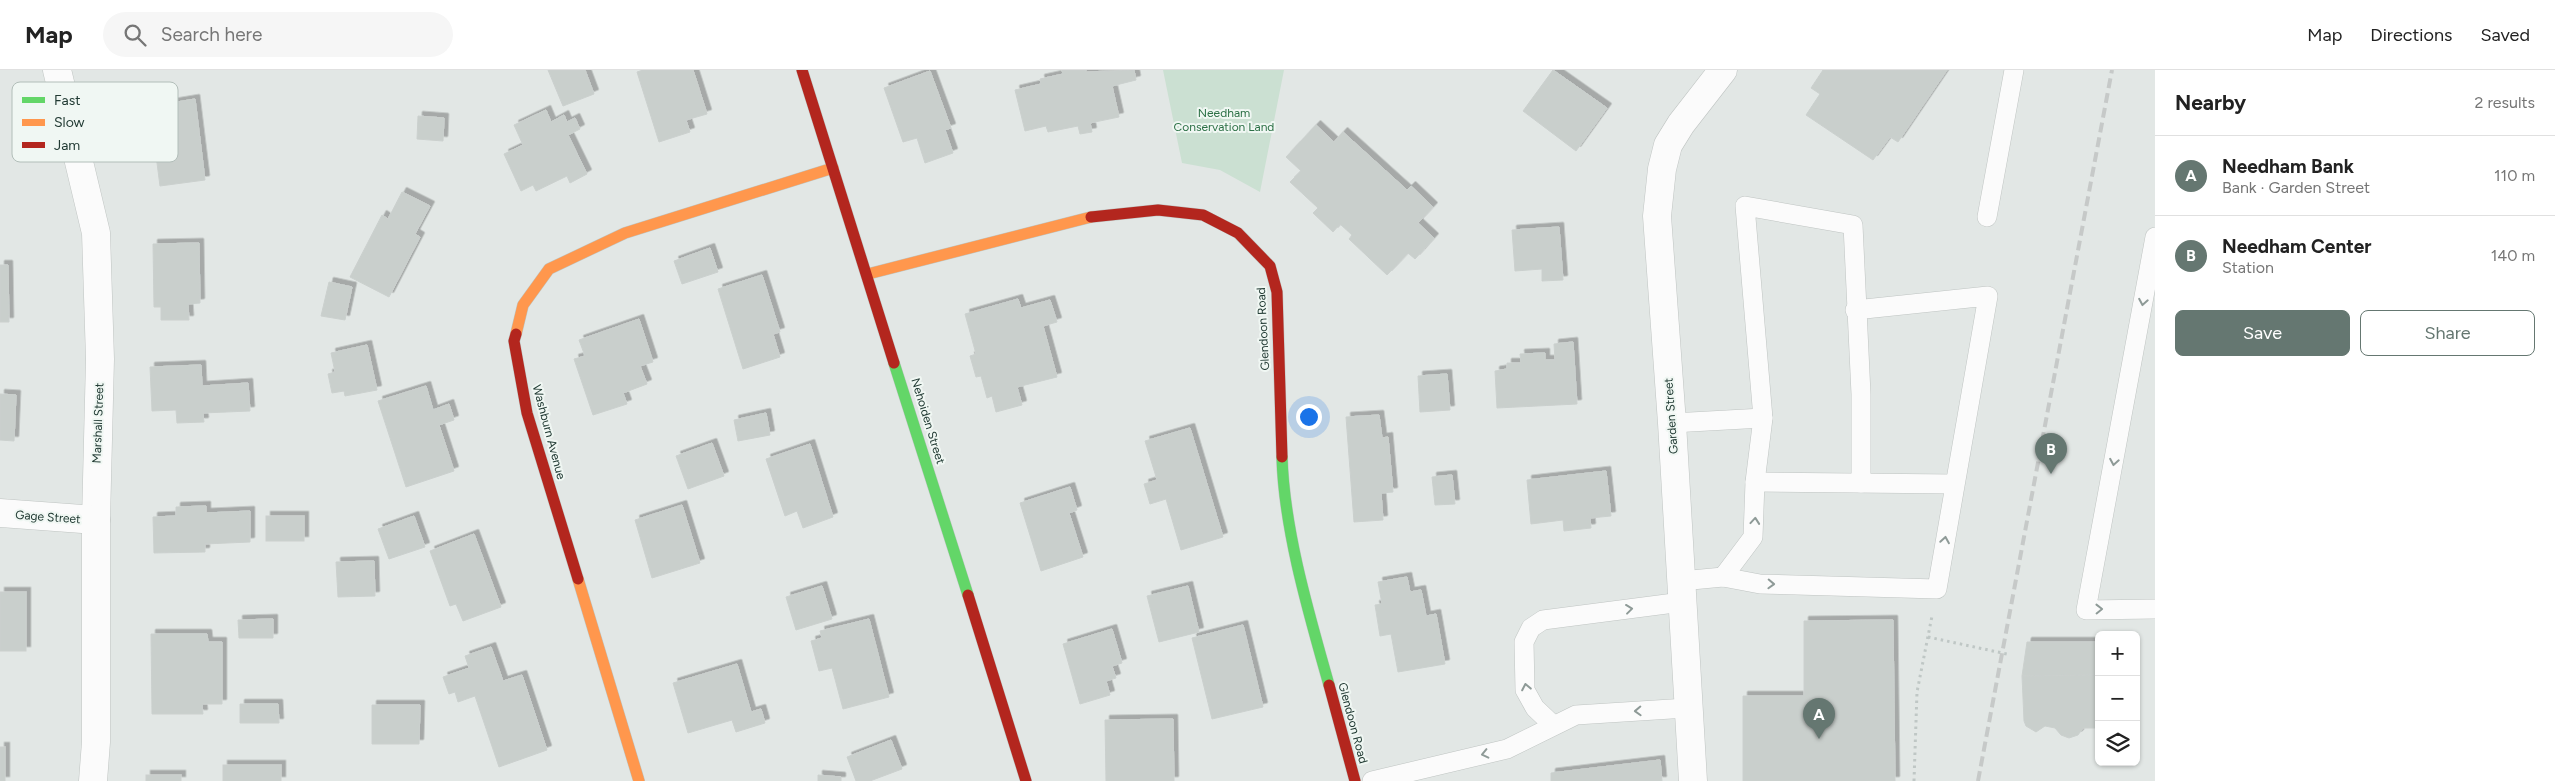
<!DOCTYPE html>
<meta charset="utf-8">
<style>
:root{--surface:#fff;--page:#f6f6f6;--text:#222;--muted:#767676;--line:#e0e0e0;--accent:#657771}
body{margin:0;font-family:Figtree,sans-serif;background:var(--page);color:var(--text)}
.controls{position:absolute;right:15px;bottom:15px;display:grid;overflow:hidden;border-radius:8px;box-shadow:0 1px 4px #0004}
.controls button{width:45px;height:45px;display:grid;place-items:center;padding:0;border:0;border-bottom:1px solid var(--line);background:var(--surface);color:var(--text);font:25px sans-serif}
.you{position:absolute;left:1308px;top:346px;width:18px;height:18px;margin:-12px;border:4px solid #fff;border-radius:50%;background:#1a73e8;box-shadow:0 0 0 8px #1a73e833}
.badge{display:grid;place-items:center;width:32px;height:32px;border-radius:50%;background:var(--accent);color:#fff;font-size:16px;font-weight:700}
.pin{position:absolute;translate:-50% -41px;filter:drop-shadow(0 1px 2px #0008)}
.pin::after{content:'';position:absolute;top:26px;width:18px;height:15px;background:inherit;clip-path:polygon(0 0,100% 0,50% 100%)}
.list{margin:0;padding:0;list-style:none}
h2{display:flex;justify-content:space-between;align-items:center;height:65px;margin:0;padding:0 20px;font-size:21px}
h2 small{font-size:16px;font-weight:400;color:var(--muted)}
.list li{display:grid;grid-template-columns:32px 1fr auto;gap:15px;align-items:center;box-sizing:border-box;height:80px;padding:0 20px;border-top:1px solid var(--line)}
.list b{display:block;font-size:19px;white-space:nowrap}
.list p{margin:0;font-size:16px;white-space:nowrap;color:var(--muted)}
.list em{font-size:16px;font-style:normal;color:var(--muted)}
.actions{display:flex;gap:10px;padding:15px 20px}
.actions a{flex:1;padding:11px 0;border:1px solid var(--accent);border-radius:8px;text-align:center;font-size:18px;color:var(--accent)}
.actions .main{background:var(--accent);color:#fff}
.icon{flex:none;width:28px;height:28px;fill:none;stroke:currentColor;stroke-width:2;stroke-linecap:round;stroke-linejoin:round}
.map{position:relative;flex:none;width:2155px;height:711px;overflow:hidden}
header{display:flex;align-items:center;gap:30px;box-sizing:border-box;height:70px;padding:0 25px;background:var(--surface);border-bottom:1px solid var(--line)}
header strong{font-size:24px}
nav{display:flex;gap:28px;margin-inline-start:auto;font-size:18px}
.search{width:350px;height:45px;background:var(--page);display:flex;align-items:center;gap:12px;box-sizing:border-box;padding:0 18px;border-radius:28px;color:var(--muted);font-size:19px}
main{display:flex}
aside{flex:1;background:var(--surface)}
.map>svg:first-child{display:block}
</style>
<header>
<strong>Map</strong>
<div class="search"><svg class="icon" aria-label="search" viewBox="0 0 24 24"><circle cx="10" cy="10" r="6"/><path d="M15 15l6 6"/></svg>Search here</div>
<nav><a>Map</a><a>Directions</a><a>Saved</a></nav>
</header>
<main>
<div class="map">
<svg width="2155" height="711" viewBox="0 0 2155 711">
<defs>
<filter id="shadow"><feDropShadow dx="4.5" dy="-4.5" stdDeviation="0" flood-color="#0004"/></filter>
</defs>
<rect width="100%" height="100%" fill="#e2e7e5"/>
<!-- green -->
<path fill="#cbe0d2" d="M1163 0H1284L1260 122 1220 100 1182 93Z"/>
<!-- building -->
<g fill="#c9cfcc" stroke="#cbd0ce" filter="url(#shadow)">
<path d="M548 0H585L594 24 563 36Z"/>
<path d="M643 0H693L707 44 686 50 690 62 659 72 637 2Z"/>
<path d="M1062 0H1086V2L1134 0 1136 10 1112 16 1119 47 1090 53 1092 62 1080 64 1078 56 1048 62 1046 56 1025 61 1015 20 1041 14 1040 9 1063 4Z"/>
<path d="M1553 0 1607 38 1576 81 1523 41Z"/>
<path d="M1823 0H1947L1898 72 1890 67 1873 90 1806 45 1820 24 1811 18Z"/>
<path d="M930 1 951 58 945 60 953 83 925 93 917 68 903 72 884 18Z"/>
<path d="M195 29 205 110 160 116 152 55 168 53 165 34Z"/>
<path d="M546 40 551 52 564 45 567 52 575 48 580 59 568 65 587 104 570 113 567 106 536 121 533 115 521 121 504 84 523 75 514 55Z"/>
<path d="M418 46 444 48 443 71 417 69Z"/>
<path d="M1316 55 1334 72 1343 62 1407 120 1411 116 1433 137 1418 153 1434 168 1415 189 1408 183 1387 205 1349 169 1352 165 1340 154 1333 162 1313 143 1318 138 1290 112 1301 101 1286 87Z"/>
<path d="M402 122 430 136 415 164 420 167 389 227 350 207 382 145 388 149Z"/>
<path d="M1559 157 1563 210 1542 211V199L1515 201 1512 160Z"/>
<path d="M199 173 200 233 188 234 189 250H161V237H154L153 174Z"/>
<path d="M710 178 718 202 682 214 674 191Z"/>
<path d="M0 195H8L9 252H0Z"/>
<path d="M762 205 780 262 773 264 780 287 743 299 718 219Z"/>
<path d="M329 212 352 217 345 250 321 246Z"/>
<path d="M1018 229 1021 238 1050 230 1057 252 1043 256 1057 307 1017 317 1022 335 996 342 992 326 987 328 981 306 976 307 970 286 976 284 965 244Z"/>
<path d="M639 249 653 292 640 296 647 314 623 323 627 334 593 345 574 289 585 286 579 270Z"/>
<path d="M1573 272 1577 334 1497 338 1495 301 1507 299V293H1521L1520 284 1545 283V290H1555L1554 274Z"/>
<path d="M367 275 377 320 345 326 344 321 332 323 328 304 335 302 331 283Z"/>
<path d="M201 295 202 316 248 313 250 341 203 343 204 352 177 353 176 340 152 341 150 297Z"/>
<path d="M1447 304 1450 340 1420 342 1418 306Z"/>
<path d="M426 316 433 340 449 334 454 350 439 355 454 401 406 417 378 331Z"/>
<path d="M0 324 16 325 14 371 0 370Z"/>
<path d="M766 343 770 365 738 371 734 350Z"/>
<path d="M1379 345 1382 368 1388 367 1393 422 1381 423 1383 450 1354 452 1346 347Z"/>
<path d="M1190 358 1223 467 1181 480 1166 429 1150 434 1144 414 1157 410 1145 371Z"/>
<path d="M712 373 724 406 688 419 676 386Z"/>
<path d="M810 374 833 447 803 458 797 441 785 446 766 389Z"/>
<path d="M1606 401 1611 446 1590 448 1591 458 1564 461 1563 450 1531 454 1527 410Z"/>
<path d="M1452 405 1455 434 1435 435 1432 407Z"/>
<path d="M1070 417 1077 440 1069 443 1083 487 1041 501 1020 433Z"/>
<path d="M682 435 700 493 652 508 635 450Z"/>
<path d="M206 436V443L250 441V472L205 474V482L154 483 153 447 176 446V437Z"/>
<rect x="266" y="446" width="38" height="25"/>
<path d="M414 446 425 477 389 489 378 459Z"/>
<path d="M474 464 501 537 463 551 456 534 450 536 430 481Z"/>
<path d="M374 491 375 526 338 527 336 492Z"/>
<path d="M1407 507 1410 522 1421 520 1426 546 1436 544 1445 594 1398 602 1391 564 1380 566 1375 535 1382 534 1378 512Z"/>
<path d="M822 516 832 549 796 560 786 527Z"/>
<path d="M1188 516 1199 562 1159 572 1147 526Z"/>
<rect x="0" y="522" width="26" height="59"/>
<path d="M273 549V568H239L238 550Z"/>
<path d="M869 549 889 627 843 639 832 598 819 601 811 571 822 568 820 561Z"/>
<path d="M1893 550 1895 711H1743V626H1804V551Z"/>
<path d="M1243 555 1263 637 1212 649 1192 568Z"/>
<path d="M1112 559 1122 593 1112 596 1116 608 1106 611 1110 625 1080 634 1063 574Z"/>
<path d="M151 564H207L208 572H222V634H202L203 644H152Z"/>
<path d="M2027 572H2099V605L2022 606Z"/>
<path d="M491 577 503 611 522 605 547 680 499 697 475 626 458 632 455 622 449 624 443 607 469 598 465 586Z"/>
<path d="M737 594 751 642 761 639 765 653 736 662 732 650 688 663 673 613Z"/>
<path d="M2099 605V658H2083L2078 665 2069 668 2061 665 2055 658 2045 656 2036 662 2026 656 2024 651 2022 606Z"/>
<path d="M240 634H278L279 653H240Z"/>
<path d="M372 635H420L419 674H372Z"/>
<path d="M1173 649 1174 711H1106L1105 650Z"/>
<path d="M891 670 902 699 870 711H856L847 687Z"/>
<rect x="0" y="677" width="5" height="34"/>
<path d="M1660 690 1662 711H1551V703Z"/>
<rect x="223" y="695" width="58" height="16"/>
<rect x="146" y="705" width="35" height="6"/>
<path d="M818 705 841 707V711H818Z"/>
</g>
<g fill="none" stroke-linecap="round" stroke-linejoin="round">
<defs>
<g id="lane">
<path d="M1987 147 2014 0"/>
<path d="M2155 167 2086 540 2155 539"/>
<path d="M1672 353 1763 348"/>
<path d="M1755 412 1954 414"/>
<path d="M1723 507 1753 467 1755 412 1763 348 1745 136 1853 155 1861 324V413"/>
<path d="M1681 511 1723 507 1760 514 1937 519 1988 226 1855 240"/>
<path d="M1553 655 1535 638 1525 620 1524 572 1531 558 1543 550 1682 532"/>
<path d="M1372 711 1507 679 1576 645 1687 638"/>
</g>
<g id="street">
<path d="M57 0 96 163 100 289 96 450V672L93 711"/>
<path d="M0 443 96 450"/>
<path d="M1693 711 1672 353 1657 146 1662 99 1668 75 1681 54 1723 0"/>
</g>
<g id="fast">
<path d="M894 293 968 525"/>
<path d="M1282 387C1284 460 1309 544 1329 615"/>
</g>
<g id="slow">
<path d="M868 204 1091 147"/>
<path d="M516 264 523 235 549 199 625 163 833 98"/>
<path d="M578 509 639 711"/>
</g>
<g id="jam">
<path d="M802 0 894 293"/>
<path d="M1091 147 1158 140 1203 145 1238 163 1270 196 1277 222 1282 387"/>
<path d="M516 264 514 271 527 343 578 509"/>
<path d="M968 525 1026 711"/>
<path d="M1329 615 1355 711"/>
</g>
</defs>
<!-- lane casing -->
<use href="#lane" stroke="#bfc4c2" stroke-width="20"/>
<!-- street casing -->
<use href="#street" stroke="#bfc4c2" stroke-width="29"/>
<!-- fast casing -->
<use href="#fast" stroke="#bec5c2" stroke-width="12"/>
<!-- slow casing -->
<use href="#slow" stroke="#bec5c2" stroke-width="12"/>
<!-- jam casing -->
<use href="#jam" stroke="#bec5c2" stroke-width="12"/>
<!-- path -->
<g stroke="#bfc7c5" stroke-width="3" stroke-dasharray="2.5 4" stroke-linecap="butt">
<path d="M1928 567 2007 584"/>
<path d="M1914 711 1917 622 1932 546"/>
</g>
<!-- lane -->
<use href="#lane" stroke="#fbfbfb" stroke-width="19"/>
<!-- street -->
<use href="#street" stroke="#fbfbfb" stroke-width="28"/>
<!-- fast -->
<use href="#fast" stroke="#63d668" stroke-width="11"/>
<!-- slow -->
<use href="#slow" stroke="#ff974d" stroke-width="11"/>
<!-- jam -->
<use href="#jam" stroke="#b3261e" stroke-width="11"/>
<!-- rail -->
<path stroke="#c6c9c8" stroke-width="4" stroke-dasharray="10 5" stroke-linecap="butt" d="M1978 711 2112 0"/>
</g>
<!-- one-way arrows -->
<defs><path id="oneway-chevron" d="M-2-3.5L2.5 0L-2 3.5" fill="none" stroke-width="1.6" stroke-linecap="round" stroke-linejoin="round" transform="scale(1.25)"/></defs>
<g stroke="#8e9a97">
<use href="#oneway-chevron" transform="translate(2143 232) rotate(100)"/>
<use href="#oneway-chevron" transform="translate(2114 392) rotate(100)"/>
<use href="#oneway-chevron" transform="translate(1755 451) rotate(-85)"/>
<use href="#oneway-chevron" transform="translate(1945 470) rotate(-81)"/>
<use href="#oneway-chevron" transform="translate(1771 514) rotate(2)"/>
<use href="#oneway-chevron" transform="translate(1629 539) rotate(-7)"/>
<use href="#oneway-chevron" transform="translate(2099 539) rotate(-1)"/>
<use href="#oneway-chevron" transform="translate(1526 617) rotate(-101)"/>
<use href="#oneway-chevron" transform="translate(1638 641) rotate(178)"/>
<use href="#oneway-chevron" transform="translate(1485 684) rotate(167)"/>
</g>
<g text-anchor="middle" stroke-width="4" stroke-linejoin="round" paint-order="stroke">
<!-- park labels -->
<g font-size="12" fill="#2c7046" stroke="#f0f7f3">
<text x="1224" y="47">Needham<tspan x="1224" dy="14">Conservation Land</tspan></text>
</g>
<!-- street labels -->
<g font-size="12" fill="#213a33" stroke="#f0f7f3">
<text transform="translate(1263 259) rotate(-93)" y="4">Glendoon Road</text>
<text transform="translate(1671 346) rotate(-94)" y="4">Garden Street</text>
<text transform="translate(928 351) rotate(73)" y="4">Nehoiden Street</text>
<text transform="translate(98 353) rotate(-88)" y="4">Marshall Street</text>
<text transform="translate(549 362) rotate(75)" y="4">Washburn Avenue</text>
<text transform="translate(48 447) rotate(4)" y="4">Gage Street</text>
<text transform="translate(1353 653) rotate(75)" y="4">Glendoon Road</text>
</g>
</g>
<!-- legend -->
<rect x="12" y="12" width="166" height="80" rx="8" fill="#f0f7f3" stroke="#b2beb9" stroke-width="1"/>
<rect x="22" y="27" width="23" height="6" fill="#63d668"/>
<rect x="22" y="49" width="23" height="7" fill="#ff974d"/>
<rect x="22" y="72" width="23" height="6" fill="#b3261e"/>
<g font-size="14" fill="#213a33">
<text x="54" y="35">Fast</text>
<text x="54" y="57">Slow</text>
<text x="54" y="80">Jam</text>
</g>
</svg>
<div class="controls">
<button>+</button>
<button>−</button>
<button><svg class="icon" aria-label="layers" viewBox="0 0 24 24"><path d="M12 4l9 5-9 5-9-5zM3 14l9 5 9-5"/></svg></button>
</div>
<div class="you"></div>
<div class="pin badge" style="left:1819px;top:669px">A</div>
<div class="pin badge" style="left:2051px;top:404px">B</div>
</div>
<aside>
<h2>Nearby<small>2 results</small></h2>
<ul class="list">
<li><span class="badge">A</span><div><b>Needham Bank</b><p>Bank · Garden Street</p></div><em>110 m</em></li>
<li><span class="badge">B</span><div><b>Needham Center</b><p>Station</p></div><em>140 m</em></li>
</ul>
<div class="actions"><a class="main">Save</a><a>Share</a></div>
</aside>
</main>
